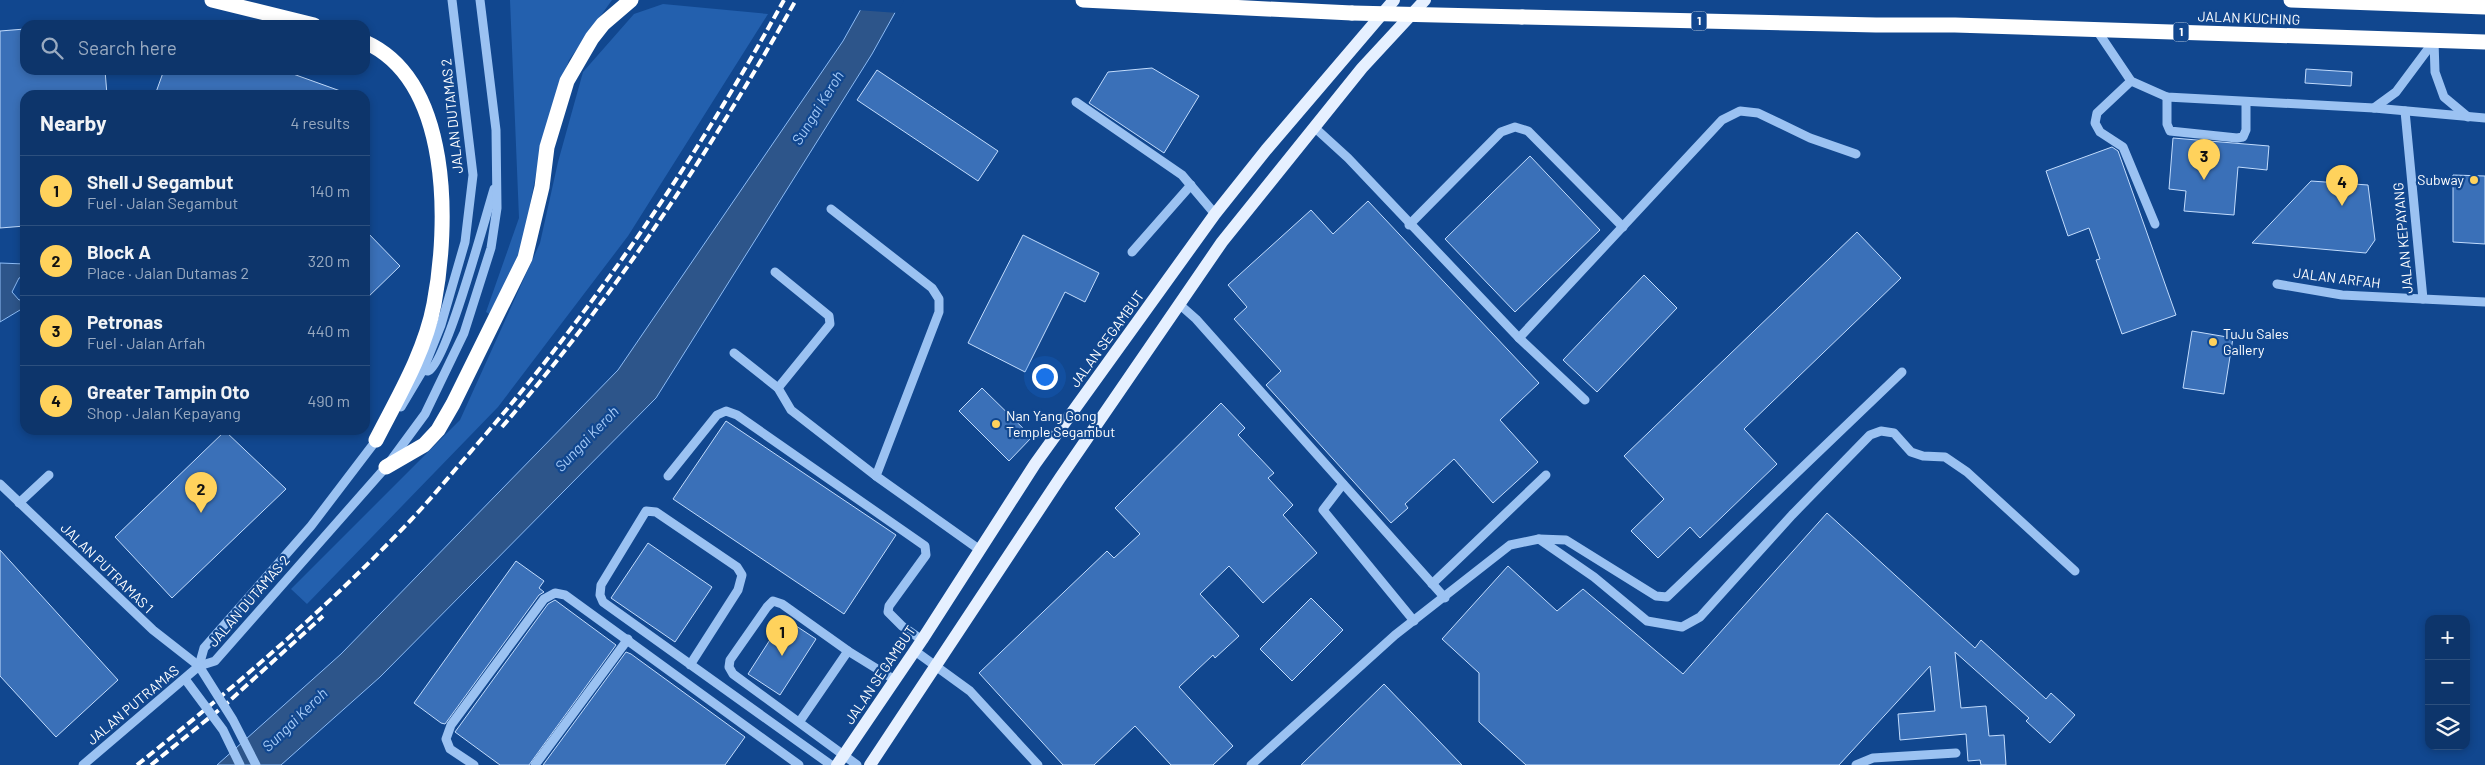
<!DOCTYPE html>
<meta charset="utf-8">
<style>
:root{--surface:#0d356b;--page:#163d71;--text:#f1f3f6;--muted:#9aabc1;--line:#2d507e;--accent:#ffd25c}
body{margin:0;font-family:Barlow,sans-serif;background:var(--page);color:var(--text)}
.controls{position:absolute;right:15px;bottom:15px;display:grid;overflow:hidden;border-radius:10px;box-shadow:0 2px 8px #0003}
.controls button{width:45px;height:45px;display:grid;place-items:center;padding:0;border:0;border-bottom:1px solid var(--line);background:var(--surface);color:var(--text);font:25px sans-serif}
.you{position:absolute;left:1044px;top:376px;width:18px;height:18px;margin:-12px;border:4px solid #fff;border-radius:50%;background:#1a73e8;box-shadow:0 0 0 8px #1a73e833}
.badge{display:grid;place-items:center;width:32px;height:32px;border-radius:50%;background:var(--accent);color:#111;font-size:16px;font-weight:700}
.pin{position:absolute;translate:-50% -41px;filter:drop-shadow(0 1px 2px #0008)}
.pin::after{content:'';position:absolute;top:26px;width:18px;height:15px;background:inherit;clip-path:polygon(0 0,100% 0,50% 100%)}
.list{margin:0;padding:0;list-style:none}
h2{display:flex;justify-content:space-between;align-items:center;height:65px;margin:0;padding:0 20px;font-size:21px}
h2 small{font-size:16px;font-weight:400;color:var(--muted)}
.list li{display:grid;grid-template-columns:32px 1fr auto;gap:15px;align-items:center;box-sizing:border-box;height:70px;padding:0 20px;border-top:1px solid var(--line)}
.list b{display:block;font-size:19px;white-space:nowrap}
.list p{margin:0;font-size:16px;white-space:nowrap;color:var(--muted)}
.list em{font-size:16px;font-style:normal;color:var(--muted)}
.icon{flex:none;width:28px;height:28px;fill:none;stroke:currentColor;stroke-width:2;stroke-linecap:round;stroke-linejoin:round}
.map{position:relative;flex:none;width:2485px;height:765px;overflow:hidden}
.search{position:absolute;background:var(--surface);box-shadow:0 2px 8px #0003;left:20px;top:20px;width:350px;height:55px;display:flex;align-items:center;gap:12px;box-sizing:border-box;padding:0 18px;border-radius:15px;color:var(--muted);font-size:19px}
.panel{position:absolute;background:var(--surface);box-shadow:0 2px 8px #0003;left:20px;top:90px;width:350px;height:345px;border-radius:15px}
.map>svg:first-child{display:block}
</style>
<div class="map">
<svg width="2485" height="765" viewBox="0 0 2485 765">
<rect width="100%" height="100%" fill="#11478f"/>
<!-- green -->
<g fill="#2360ae">
<path d="M510 0H612L569 60 543 137 521 252 491 315 486 312 519 218Z"/>
<path d="M663 4 768 14 628 236 498 407 307 604 291 589 460 420 540 243 558 162 583 72 634 14Z"/>
</g>
<!-- water -->
<g fill="#2d558a" stroke="#8dbcf6">
<path d="M866 0H902L872 54 656 398 380 677 281 765H217L341 654 618 370 843 41Z"/>
<path d="M0 263 25 264V276L19 278 12 292 19 300 25 299V307L0 322Z"/>
</g>
<!-- pier -->
<path fill="#11478f" d="M863 0H904L898 13 857 10Z"/>
<!-- building -->
<g fill="#3a70b8" stroke="#c2dcfd">
<path d="M25 29V70H105L107 95H25V226L0 228V31Z"/>
<path d="M1152 68 1199 96 1164 153 1089 103 1108 72Z"/>
<path d="M2306 69 2352 72 2351 86 2305 83Z"/>
<path d="M164 70H282L346 93 155 95Z"/>
<path d="M877 70 998 151 978 181 857 100Z"/>
<path d="M2173 138 2269 146 2267 170 2238 167 2234 215 2184 211 2186 191 2169 189Z"/>
<path d="M2112 147 2118 151 2176 315 2122 334 2096 260 2100 259 2089 228 2068 236 2046 171Z"/>
<path d="M1530 156 1600 230 1515 312 1445 239Z"/>
<path d="M2453 175 2485 176V244L2453 242Z"/>
<path d="M2311 181 2368 185 2375 240 2366 253 2252 243Z"/>
<path d="M1368 201 1539 383 1500 420 1538 462 1493 503 1454 459 1405 504 1408 508 1391 523 1266 385 1281 371 1234 319 1247 307 1228 285 1311 210 1333 234Z"/>
<path d="M365 230 400 266 365 300Z"/>
<path d="M1857 232 1901 278 1744 429 1777 464 1700 538 1690 527 1658 558 1631 531 1664 499 1624 456Z"/>
<path d="M1023 235 1099 273 1085 302 1065 292 1025 372 968 343Z"/>
<path d="M1644 275 1677 308 1597 392 1563 360Z"/>
<path d="M2192 331 2233 338 2224 394 2183 388Z"/>
<path d="M982 388 1032 437 1009 461 959 411Z"/>
<path d="M1221 403 1245 428 1238 435 1274 473 1268 478 1293 505 1283 515 1317 553 1263 603 1229 566 1200 594 1239 636 1215 658 1213 655 1179 687 1233 746 1213 765H1171L1135 726 1094 765H1063L979 673 1107 551 1114 558 1140 534 1115 508Z"/>
<path d="M726 421 896 535 844 614 673 499Z"/>
<path d="M225 431 286 489 172 598 115 537Z"/>
<path d="M1827 513 1975 648 1981 640 2046 699 2051 693 2075 715 2050 743 2026 721 2029 718 1955 652 1961 708 1986 706 1989 736 2004 735 2006 765H1981L1980 760 1968 761 1966 734 1900 740 1898 714 1935 711 1930 666 1839 765H1526L1479 722V673L1442 639 1508 566 1557 611 1583 589 1683 674Z"/>
<path d="M648 543 712 587 675 642 611 598Z"/>
<path d="M0 550 118 680 56 737 0 676Z"/>
<path d="M516 561 544 581 539 588 544 592 539 595 445 724 441 723 414 703Z"/>
<path d="M1311 598 1343 630 1292 681 1260 649Z"/>
<path d="M555 600 616 645 529 765H500L455 732 548 604Z"/>
<path d="M784 618 816 639 780 695 748 674Z"/>
<path d="M626 652 631 654 745 737 725 765H543Z"/>
<path d="M1384 684 1462 765H1301Z"/>
</g>
<g fill="none" stroke-linecap="round" stroke-linejoin="round">
<!-- minor -->
<g stroke="#9bc2f2" stroke-width="9">
<path d="M2096 29 2131 81 2167 97 2374 108 2485 118"/>
<path d="M2131 81 2097 113 2095 123 2100 132 2123 147 2155 224"/>
<path d="M2167 97V124L2170 131 2237 138 2243 137 2246 130V103"/>
<path d="M1076 102 1182 175 1215 214"/>
<path d="M2374 108 2396 92 2434 41 2435 72 2444 97 2468 117"/>
<path d="M2405 111 2423 299 2485 302"/>
<path d="M1314 127 1348 158 1519 338 1585 400"/>
<path d="M831 209 932 288 939 299V312L876 476 980 550"/>
<path d="M1409 225 1501 132 1515 127 1528 131 1623 227"/>
<path d="M1132 252 1191 185"/>
<path d="M775 272 829 316 830 324 778 388"/>
<path d="M2277 284 2342 295 2423 299"/>
<path d="M1179 304 1196 319 1445 598"/>
<path d="M1519 338 1722 120 1740 111 1758 113 1810 138 1856 154"/>
<path d="M734 353 778 388 791 410 876 476"/>
<path d="M423 370 428 371C446 365 486 215 494 189"/>
<path d="M401 407 423 370 441 325 465 242 473 175 452 0"/>
<path d="M668 476 717 415 726 411 737 415 925 546 926 555 889 606 888 612 902 626 922 640"/>
<path d="M0 484 153 630 199 666"/>
<path d="M1343 484 1323 510 1414 621"/>
<path d="M19 503 49 475"/>
<path d="M1539 539 1566 540 1656 596 1667 597 1902 372"/>
<path d="M1432 584 1546 475"/>
<path d="M915 651 970 691 1038 765"/>
<path d="M690 665 738 590 742 575 737 567 656 512 646 511 601 585 600 595 603 602 831 765"/>
<path d="M199 666 204 648 311 526 378 438"/>
<path d="M800 721 848 651"/>
<path d="M83 765 199 666 215 661 386 467 425 414 464 333 491 248 497 208 496 130 480 0"/>
<path d="M474 765 450 749 446 739 451 725 544 599 555 593 565 595 799 765"/>
<path d="M535 765 628 639"/>
<path d="M857 765 733 674 729 667 730 660 767 607 773 601 782 604 848 651 895 680"/>
<path d="M1251 765 1395 635 1510 545 1539 539 1594 577 1647 621 1682 627 1700 617 1792 515 1870 435 1881 431 1894 433 1911 452 1923 456 1945 457 1967 472 2075 571"/>
<path d="M1856 765 1873 758 1956 753"/>
</g>
<!-- major -->
<g stroke="#e6f0ff" stroke-width="12">
<path d="M837 765 922 640 1035 464 1215 214 1266 150 1394 0"/>
<path d="M870 765 1060 478 1222 242 1362 68 1425 0"/>
</g>
<!-- highway -->
<g stroke="#fff" stroke-width="15">
<path d="M212 0 314 25"/>
<path d="M1083 0 1352 13"/>
<path d="M2291 0 2485 7"/>
<path d="M1522 17 1876 25H1955L2485 42"/>
<path d="M365 42C452 81 449 225 434 304 425 352 398 397 376 440"/>
<path d="M386 467 424 445 438 430 453 404 525 258 542 187 547 147 567 81 592 38 603 24 631 0"/>
</g>
<!-- rail -->
<g stroke="#fff" stroke-width="4" stroke-dasharray="9 4" stroke-linecap="butt">
<path d="M502 427C615 296 711 150 796 0"/>
<path d="M137 765C232 689 325 610 409 522 429 501 447 479 466 457 589 317 694 163 784 0"/>
<path d="M151 765 225 705 323 616"/>
</g>
<!-- minor-bridge -->
<g stroke="#9bc2f2" stroke-width="9">
<path d="M199 666 233 720 256 765"/>
<path d="M185 679 223 730 240 765"/>
</g>
<!-- highway-bridge -->
<path stroke="#fff" stroke-width="15" d="M1352 13 1522 17"/>
</g>
<!-- markers -->
<g fill="#ffd25c" stroke="#11478f" stroke-width="2">
<circle cx="2474" cy="180" r="5"/>
<circle cx="2213" cy="342" r="5"/>
<circle cx="996" cy="424" r="5"/>
</g>
<g text-anchor="middle" stroke-width="4.5" stroke-linejoin="round" paint-order="stroke">
<!-- shield labels -->
<g fill="#11478f" stroke="#b8c8dd" stroke-width="1">
<rect x="1691.5" y="11.5" width="15" height="19" rx="4"/>
<rect x="2173.5" y="22.5" width="15" height="19" rx="4"/>
</g>
<g font-size="12" font-weight="bold" fill="#fff">
<text x="1699" y="25">1</text>
<text x="2181" y="36">1</text>
</g>
<!-- street labels -->
<g font-size="14" fill="#fff" stroke="#11478f">
<text transform="translate(2249 18) rotate(2)" y="5">JALAN KUCHING</text>
<text transform="translate(452 116) rotate(-96)" y="5">JALAN DUTAMAS 2</text>
<text transform="translate(2403 238) rotate(-95)" y="5">JALAN KEPAYANG</text>
<text transform="translate(2337 278) rotate(7)" y="5">JALAN ARFAH</text>
<text transform="translate(1107 339) rotate(-54)" y="5">JALAN SEGAMBUT</text>
<text transform="translate(107 568) rotate(44)" y="5">JALAN PUTRAMAS 1</text>
<text transform="translate(249 601) rotate(-49)" y="5">JALAN DUTAMAS 2</text>
<text transform="translate(880 675) rotate(-56)" y="5">JALAN SEGAMBUT</text>
<text transform="translate(133 705) rotate(-40)" y="5">JALAN PUTRAMAS</text>
</g>
<!-- poi labels -->
<g font-size="14" fill="#fff" stroke="#11478f" text-anchor="start">
<text x="2464" y="185" text-anchor="end">Subway</text>
<text x="2223" y="339">TuJu Sales<tspan x="2223" dy="16">Gallery</tspan></text>
<text x="1006" y="421">Nan Yang Gong<tspan x="1006" dy="16">Temple Segambut</tspan></text>
</g>
<!-- water labels -->
<g font-size="15" font-style="italic" fill="#a7ccf9" stroke="#11478f">
<text transform="translate(818 108) rotate(-58)" y="5">Sungai Keroh</text>
<text transform="translate(587 439) rotate(-46)" y="5">Sungai Keroh</text>
<text transform="translate(295 720) rotate(-44)" y="5">Sungai Keroh</text>
</g>
</g>
</svg>
<div class="controls">
<button>+</button>
<button>−</button>
<button><svg class="icon" aria-label="layers" viewBox="0 0 24 24"><path d="M12 4l9 5-9 5-9-5zM3 14l9 5 9-5"/></svg></button>
</div>
<div class="you"></div>
<div class="pin badge" style="left:782px;top:656px">1</div>
<div class="pin badge" style="left:201px;top:513px">2</div>
<div class="pin badge" style="left:2204px;top:180px">3</div>
<div class="pin badge" style="left:2342px;top:206px">4</div>
<div class="search"><svg class="icon" aria-label="search" viewBox="0 0 24 24"><circle cx="10" cy="10" r="6"/><path d="M15 15l6 6"/></svg>Search here</div>
<section class="panel">
<h2>Nearby<small>4 results</small></h2>
<ul class="list">
<li><span class="badge">1</span><div><b>Shell J Segambut</b><p>Fuel · Jalan Segambut</p></div><em>140 m</em></li>
<li><span class="badge">2</span><div><b>Block A</b><p>Place · Jalan Dutamas 2</p></div><em>320 m</em></li>
<li><span class="badge">3</span><div><b>Petronas</b><p>Fuel · Jalan Arfah</p></div><em>440 m</em></li>
<li><span class="badge">4</span><div><b>Greater Tampin Oto</b><p>Shop · Jalan Kepayang</p></div><em>490 m</em></li>
</ul>
</section>
</div>
